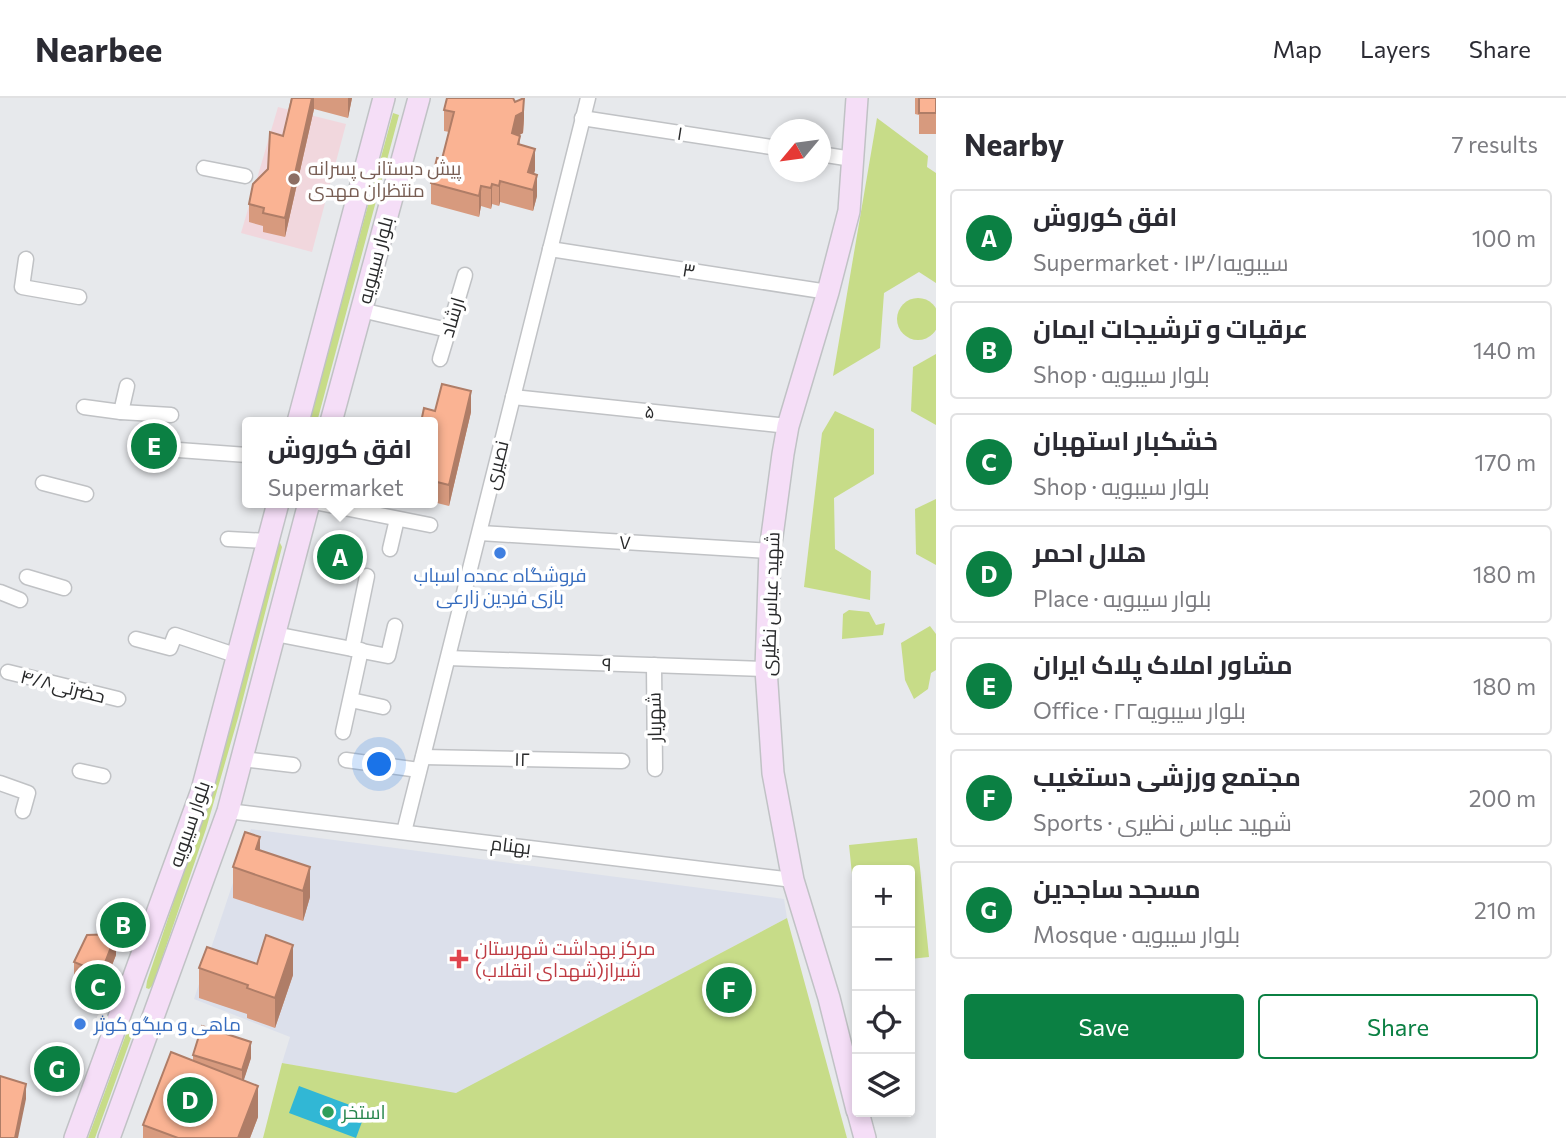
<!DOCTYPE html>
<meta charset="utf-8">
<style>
:root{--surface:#fff;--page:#f7f7f7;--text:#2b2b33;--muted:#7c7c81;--line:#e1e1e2;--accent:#0b8043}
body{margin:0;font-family:Commissioner,Cairo,sans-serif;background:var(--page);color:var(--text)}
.controls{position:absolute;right:21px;bottom:21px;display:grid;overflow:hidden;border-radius:7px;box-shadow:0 4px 10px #0003}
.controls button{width:63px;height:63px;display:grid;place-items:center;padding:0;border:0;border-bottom:2px solid var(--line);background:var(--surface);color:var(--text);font:35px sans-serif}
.compass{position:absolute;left:768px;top:21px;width:63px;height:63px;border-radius:50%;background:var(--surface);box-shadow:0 4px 10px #0003;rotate:241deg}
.you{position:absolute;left:380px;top:667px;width:24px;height:24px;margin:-18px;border:5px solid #fff;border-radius:50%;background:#1a73e8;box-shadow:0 0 0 10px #1a73e833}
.badge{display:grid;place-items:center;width:46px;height:46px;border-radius:50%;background:var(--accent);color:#fff;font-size:23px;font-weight:700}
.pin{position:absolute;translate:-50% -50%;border:4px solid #fff;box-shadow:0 2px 7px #0006}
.popup{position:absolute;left:242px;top:319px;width:196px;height:91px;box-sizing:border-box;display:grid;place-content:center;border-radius:7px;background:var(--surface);filter:drop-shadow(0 2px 5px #0005);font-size:23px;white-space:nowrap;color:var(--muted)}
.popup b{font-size:26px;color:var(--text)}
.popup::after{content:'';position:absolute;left:50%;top:100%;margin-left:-14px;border:14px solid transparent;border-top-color:var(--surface)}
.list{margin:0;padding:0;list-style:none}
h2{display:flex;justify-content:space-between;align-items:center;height:91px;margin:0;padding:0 28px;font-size:30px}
h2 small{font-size:23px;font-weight:400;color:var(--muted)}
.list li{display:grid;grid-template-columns:46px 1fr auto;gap:21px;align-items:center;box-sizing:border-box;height:98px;margin:0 14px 14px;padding:0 14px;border:2px solid var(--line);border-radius:7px}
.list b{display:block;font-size:26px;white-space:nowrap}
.list p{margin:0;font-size:23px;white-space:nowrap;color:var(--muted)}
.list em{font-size:23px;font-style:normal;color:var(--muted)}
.actions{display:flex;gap:14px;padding:21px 28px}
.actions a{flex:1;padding:16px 0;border:2px solid var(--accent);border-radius:7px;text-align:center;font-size:24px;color:var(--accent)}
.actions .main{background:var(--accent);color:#fff}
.icon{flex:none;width:38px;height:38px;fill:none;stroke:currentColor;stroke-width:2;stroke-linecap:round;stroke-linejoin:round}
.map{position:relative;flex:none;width:936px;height:1040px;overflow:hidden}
header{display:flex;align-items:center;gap:42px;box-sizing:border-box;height:98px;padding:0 35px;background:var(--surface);border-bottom:2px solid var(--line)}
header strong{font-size:33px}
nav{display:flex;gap:38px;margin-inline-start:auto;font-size:24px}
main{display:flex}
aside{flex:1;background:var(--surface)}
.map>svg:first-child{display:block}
</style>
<header>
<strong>Nearbee</strong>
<nav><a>Map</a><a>Layers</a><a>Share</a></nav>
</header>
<main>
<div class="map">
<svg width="936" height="1040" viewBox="0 0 936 1040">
<rect width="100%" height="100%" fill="#e7e9ec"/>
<!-- built -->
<path fill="#dce0eb" d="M251 731 784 801 787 820 456 996 282 965 290 939 194 901Z"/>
<!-- education -->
<path fill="#f1d7dd" d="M278 9 346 26 312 154 241 135Z"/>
<!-- green -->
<g fill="#c7dc88">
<path d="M393 15 399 17 317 324H309Z"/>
<path d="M877 20 928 58 927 69 936 75V185L919 174 884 195 880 250 833 278Z"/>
<circle cx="918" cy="221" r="21"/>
<path d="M936 256V327L911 313 913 269Z"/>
<path d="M835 313 874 331V376L834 400 835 451 871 473 870 502 804 489 822 335Z"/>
<path d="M936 401V467L916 456 915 411Z"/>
<path d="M280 445 282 449 238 620 206 731 153 887 149 891 146 890 147 883 207 704 276 446Z"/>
<path d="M849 512 869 514 876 527 885 525 883 537 842 541 843 516Z"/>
<path d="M930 528 936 536V572L931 575 928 591 914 601 905 582 901 545Z"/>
<path d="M917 740 929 859 910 861V772H857V825L849 747Z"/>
<path d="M787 820 847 1040H263L282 965 456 995Z"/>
<path d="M133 925 135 929 95 1040H88L129 928Z"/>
</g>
<!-- water -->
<path fill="#31b7d5" d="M299 988 366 1013 356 1040 289 1015Z"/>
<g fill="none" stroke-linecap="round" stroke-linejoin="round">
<defs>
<g id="street">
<path d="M582 20 778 50"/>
<path d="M820 56 852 61"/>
<path d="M204 70 245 78"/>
<path d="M550 151 828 194"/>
<path d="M26 161 22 189 79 199"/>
<path d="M361 212 448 232"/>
<path d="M440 261 465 177"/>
<path d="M513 299 788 328"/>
<path d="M84 309 121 314 171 317"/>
<path d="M121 314 127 288"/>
<path d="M165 351 247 357"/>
<path d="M43 385 86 396"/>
<path d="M319 405 430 427"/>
<path d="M480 435 770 453"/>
<path d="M228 441 268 443"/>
<path d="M390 451 397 421"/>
<path d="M27 479 64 490"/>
<path d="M0 494 20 502"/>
<path d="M275 536 388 558 395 528"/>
<path d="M136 541 170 550 175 537 238 558"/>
<path d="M352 551 367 478"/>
<path d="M448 560 766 571"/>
<path d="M654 567 655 671"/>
<path d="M8 574 118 601"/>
<path d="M351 602 383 609"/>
<path d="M343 634 361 552"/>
<path d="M423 659 622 663"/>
<path d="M242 661 293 667"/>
<path d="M346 662 419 672"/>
<path d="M80 673 103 678"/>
<path d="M0 685 28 695 23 713"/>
<path d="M228 713 793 782"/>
<path d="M404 734 588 0"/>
</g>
<g id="secondary">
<path d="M857 0 849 113 828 194 788 328 783 356 770 453 766 571 773 675 793 782 829 900 857 1012"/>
<path d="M298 324 384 0"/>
<path d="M331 324 419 0"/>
<path d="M858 1014 865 1040"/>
<path d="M75 1040 202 692 278 405"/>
<path d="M109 1040 228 713 309 405"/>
</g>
</defs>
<!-- street casing -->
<use href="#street" stroke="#c0c2c5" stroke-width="17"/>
<!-- secondary casing -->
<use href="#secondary" stroke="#c0c2c5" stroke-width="24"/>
<!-- street -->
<use href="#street" stroke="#fff" stroke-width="14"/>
<!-- secondary -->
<use href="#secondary" stroke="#f5def7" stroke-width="21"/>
</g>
<!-- wall -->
<g fill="#d79a7e">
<path d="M291 0H352L348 20 314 11 285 139 263 134V128L249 124V106L268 71 283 38Z"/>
<path d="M915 0H936V36H919V17L915 16Z"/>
<path d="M444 12 524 20 523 35 519 37 520 47 535 72 534 76 537 98 533 113 500 104 499 108 492 106 491 111 481 108 479 119 431 106V85L442 61 449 34 444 33Z"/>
<path d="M435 313 471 314 449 408 433 404V324Z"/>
<path d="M260 752 310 799 303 823 233 800V769Z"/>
<path d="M116 857 101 895 74 885V864Z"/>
<path d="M257 866 293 877 275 930 247 920V916L199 900V870Z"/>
<path d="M193 957 251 960 243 983 258 1019 250 1040H143V1027L193 963Z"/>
</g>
<!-- shaded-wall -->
<g fill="#af7d67">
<path d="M312 0H314V11L285 139V120Z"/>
<path d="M348 0H352L348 20Z"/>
<path d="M524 0V20L523 35 516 39 512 35 516 18Z"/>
<path d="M535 51V72L529 91 528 74Z"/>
<path d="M537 77V98L533 113V92Z"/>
<path d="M500 83V104L499 108V88Z"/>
<path d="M492 86V106L491 111V90Z"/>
<path d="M481 88V108L479 119V98Z"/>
<path d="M471 293V314L449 408V387Z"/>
<path d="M260 739V769L256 751Z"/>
<path d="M310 769V799L303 823V793Z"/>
<path d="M116 836V857L101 895V875Z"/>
<path d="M293 847V877L275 930V900Z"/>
<path d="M251 944V960L242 988V972Z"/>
<path d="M26 986V1001L18 1040H15Z"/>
<path d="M258 988V1019L250 1040H238Z"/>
</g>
<!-- building -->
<g fill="#fab393" stroke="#af7d67" stroke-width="2">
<path d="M292 0H312L285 120 263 115 264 110 249 106 253 86 268 71 270 34 283 38Z"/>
<path d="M447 0H513L515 4 524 0 523 14 516 18 512 35 520 38 518 46 535 51 528 74 537 77 533 92 500 83 499 88 492 86 491 90 481 88 479 98 431 85 437 60 442 61 454 14 444 12Z"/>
<rect x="919" y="0" width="17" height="15"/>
<path d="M442 286 471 293 449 387 433 383V324H421L424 310 435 313Z"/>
<path d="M245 734 260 739 256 751 310 769 303 793 233 769Z"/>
<path d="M116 836 101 875 74 864 87 837Z"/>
<path d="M266 837 293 847 275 900 247 890 248 887 199 870 207 849 257 866Z"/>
<path d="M202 928 251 944 242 972 193 957Z"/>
<path d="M171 954 258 988 238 1040H178L143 1027Z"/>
<path d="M0 978 26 986 15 1040H0Z"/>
</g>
<!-- markers -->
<circle fill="#8d6e63" stroke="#fff" stroke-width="2.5" cx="294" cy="81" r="7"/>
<g fill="#3f7fe0" stroke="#fff" stroke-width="2.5">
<circle cx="500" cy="455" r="7"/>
<circle cx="80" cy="926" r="7"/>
</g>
<path fill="#e0444e" stroke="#fff" stroke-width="2.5" d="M455.5 850.5h7v7h7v7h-7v7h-7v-7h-7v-7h7z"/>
<circle fill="#2e9e5b" stroke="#fff" stroke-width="2.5" cx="328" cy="1014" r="7"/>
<g text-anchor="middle" stroke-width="7" stroke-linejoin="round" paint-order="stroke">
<!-- street labels -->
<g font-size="19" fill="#292a2b" stroke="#fff">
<text transform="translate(680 35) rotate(9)" y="7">۱</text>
<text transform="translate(375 162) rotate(-75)" y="7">بلوار سیبویه</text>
<text transform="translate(689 172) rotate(9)" y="7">۳</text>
<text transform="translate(452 219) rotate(-73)" y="7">ارشاد</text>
<text transform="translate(650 313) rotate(6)" y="7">۵</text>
<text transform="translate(496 367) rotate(-76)" y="7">نصیری</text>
<text transform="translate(625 444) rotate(3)" y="7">۷</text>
<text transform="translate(770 506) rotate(-88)" y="7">شهید عباس نظیری</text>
<text transform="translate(607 566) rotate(2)" y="7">۹</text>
<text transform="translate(63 588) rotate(14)" y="7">حضرتی۴/۸</text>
<text transform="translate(654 619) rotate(-91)" y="7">شهریار</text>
<text transform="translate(522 661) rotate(1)" y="7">۱۲</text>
<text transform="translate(189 726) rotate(-71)" y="7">بلوار سیبویه</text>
<text transform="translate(511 747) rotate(7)" y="7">بهنام</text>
</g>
<!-- education labels -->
<g font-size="19" fill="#785e54" stroke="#fff" text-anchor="start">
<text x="308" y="77">پیش دبستانی پسرانه<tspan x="308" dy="22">منتظران مهدی</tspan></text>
</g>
<!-- shop labels -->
<g font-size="19" fill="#366cbe" stroke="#fff">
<text x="500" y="484">فروشگاه عمده اسباب<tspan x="500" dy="22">بازی فردین زارعی</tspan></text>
<text x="94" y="933" text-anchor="start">ماهی و میگو کوثر</text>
</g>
<!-- health labels -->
<g font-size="19" fill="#be3a42" stroke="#fff" text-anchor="start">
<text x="475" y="857">مرکز بهداشت شهرستان<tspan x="475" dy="22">شیراز(شهدای انقلاب)</tspan></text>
</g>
<!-- leisure labels -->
<g font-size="19" fill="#27864d" stroke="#fff" text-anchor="start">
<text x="342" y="1021">استخر</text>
</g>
</g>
</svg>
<div class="controls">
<button>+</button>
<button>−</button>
<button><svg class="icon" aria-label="locate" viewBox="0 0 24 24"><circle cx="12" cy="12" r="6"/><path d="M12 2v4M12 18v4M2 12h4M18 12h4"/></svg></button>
<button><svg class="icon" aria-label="layers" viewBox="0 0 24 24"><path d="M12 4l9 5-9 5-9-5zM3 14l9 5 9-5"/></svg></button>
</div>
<svg class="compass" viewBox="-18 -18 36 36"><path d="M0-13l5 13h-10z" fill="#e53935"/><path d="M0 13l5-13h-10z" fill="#7c7c81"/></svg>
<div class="you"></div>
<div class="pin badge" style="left:340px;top:459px">A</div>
<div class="popup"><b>افق کوروش</b>Supermarket</div>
<div class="pin badge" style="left:123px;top:827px">B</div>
<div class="pin badge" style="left:98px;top:889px">C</div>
<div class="pin badge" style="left:190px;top:1002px">D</div>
<div class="pin badge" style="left:154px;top:348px">E</div>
<div class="pin badge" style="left:729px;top:892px">F</div>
<div class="pin badge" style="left:57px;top:971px">G</div>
</div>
<aside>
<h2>Nearby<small>7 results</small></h2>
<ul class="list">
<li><span class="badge">A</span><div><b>افق کوروش</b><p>Supermarket · سیبویه۱۳/۱</p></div><em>100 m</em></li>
<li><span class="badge">B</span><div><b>عرقیات و ترشیجات ایمان</b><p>Shop · بلوار سیبویه</p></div><em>140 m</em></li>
<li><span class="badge">C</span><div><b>خشکبار استهبان</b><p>Shop · بلوار سیبویه</p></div><em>170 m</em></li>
<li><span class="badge">D</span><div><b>هلال احمر</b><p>Place · بلوار سیبویه</p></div><em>180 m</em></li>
<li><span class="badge">E</span><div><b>مشاور املاک پلاک ایران</b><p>Office · بلوار سیبویه۲۲</p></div><em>180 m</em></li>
<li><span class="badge">F</span><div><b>مجتمع ورزشی دستغیب</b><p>Sports · شهید عباس نظیری</p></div><em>200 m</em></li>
<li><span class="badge">G</span><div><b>مسجد ساجدین</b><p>Mosque · بلوار سیبویه</p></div><em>210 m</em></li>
</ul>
<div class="actions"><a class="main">Save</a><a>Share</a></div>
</aside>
</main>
